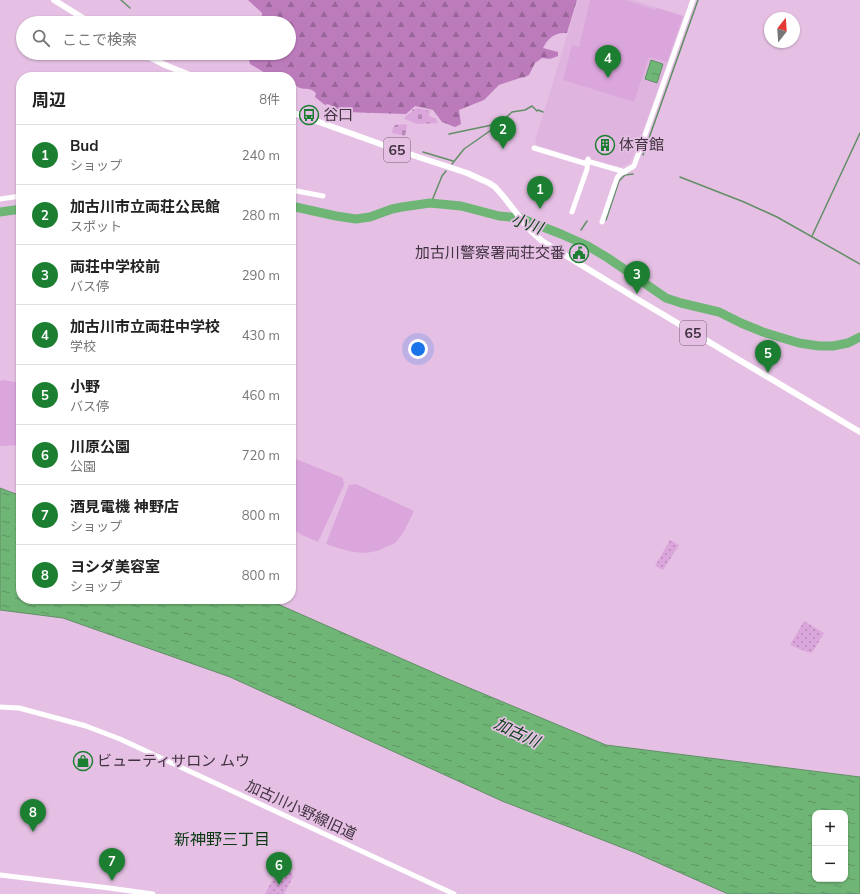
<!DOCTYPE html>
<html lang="ja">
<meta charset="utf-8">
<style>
:root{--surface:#fff;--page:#f6f6f6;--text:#222;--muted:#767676;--line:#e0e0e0;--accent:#1b7e30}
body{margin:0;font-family:Mulish,"Noto Sans JP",sans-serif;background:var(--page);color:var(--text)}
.controls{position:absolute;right:12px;bottom:12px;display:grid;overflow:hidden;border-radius:8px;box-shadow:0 1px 3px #0004}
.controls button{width:36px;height:36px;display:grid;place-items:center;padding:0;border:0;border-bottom:1px solid var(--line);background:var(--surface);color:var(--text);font:20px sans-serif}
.compass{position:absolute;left:764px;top:12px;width:36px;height:36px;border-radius:50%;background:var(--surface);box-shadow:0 1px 3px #0004;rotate:17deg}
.you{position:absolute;left:418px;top:349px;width:14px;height:14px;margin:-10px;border:3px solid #fff;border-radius:50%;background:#1a73e8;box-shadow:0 0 0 6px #1a73e833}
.badge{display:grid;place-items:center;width:26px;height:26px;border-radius:50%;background:var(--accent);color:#fff;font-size:13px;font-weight:700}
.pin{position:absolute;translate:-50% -33px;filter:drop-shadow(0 1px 2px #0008)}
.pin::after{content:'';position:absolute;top:21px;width:14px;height:12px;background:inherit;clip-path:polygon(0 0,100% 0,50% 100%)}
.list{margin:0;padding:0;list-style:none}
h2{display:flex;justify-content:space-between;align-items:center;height:52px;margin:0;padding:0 16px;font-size:17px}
h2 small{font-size:13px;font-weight:400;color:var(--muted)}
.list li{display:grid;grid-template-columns:26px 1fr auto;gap:12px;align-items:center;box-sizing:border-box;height:60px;padding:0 16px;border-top:1px solid var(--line)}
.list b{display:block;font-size:15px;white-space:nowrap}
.list p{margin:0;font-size:13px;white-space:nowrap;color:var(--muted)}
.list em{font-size:13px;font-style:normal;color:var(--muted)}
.icon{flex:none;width:22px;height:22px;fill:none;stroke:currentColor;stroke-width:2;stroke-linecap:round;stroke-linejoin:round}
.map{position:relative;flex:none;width:860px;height:894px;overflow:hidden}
.search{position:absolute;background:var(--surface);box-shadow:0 1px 3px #0004;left:16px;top:16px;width:280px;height:44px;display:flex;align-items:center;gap:10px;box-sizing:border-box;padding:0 14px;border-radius:22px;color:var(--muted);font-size:15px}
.panel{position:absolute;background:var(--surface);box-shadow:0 1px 3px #0004;left:16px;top:72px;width:280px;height:532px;border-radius:16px}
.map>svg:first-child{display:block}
</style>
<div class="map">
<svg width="860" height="894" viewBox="0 0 860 894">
<defs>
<pattern id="grass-dots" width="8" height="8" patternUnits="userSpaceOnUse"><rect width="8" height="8" fill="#dba6db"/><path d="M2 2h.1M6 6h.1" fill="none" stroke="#b388b3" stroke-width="1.8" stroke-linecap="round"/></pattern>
<pattern id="forest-firs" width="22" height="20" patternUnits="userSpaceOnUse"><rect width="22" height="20" fill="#bc7cbc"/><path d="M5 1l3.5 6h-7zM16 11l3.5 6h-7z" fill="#9a669a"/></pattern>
<pattern id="cemetery-stones" width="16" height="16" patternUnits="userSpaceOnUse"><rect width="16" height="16" fill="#dba6db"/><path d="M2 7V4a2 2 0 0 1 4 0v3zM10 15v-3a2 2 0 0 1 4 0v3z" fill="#b388b3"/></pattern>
<pattern id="water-ripples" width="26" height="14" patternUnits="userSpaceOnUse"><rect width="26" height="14" fill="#6fb676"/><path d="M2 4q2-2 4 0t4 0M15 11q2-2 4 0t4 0" fill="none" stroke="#5d9562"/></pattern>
</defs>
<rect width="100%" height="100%" fill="#e5c0e4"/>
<!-- built -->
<path fill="#dfb5df" d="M578 0H633L684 16 637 148H636L630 163 622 167 614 165 613 167 587 158 584 160 536 145 535 141Z"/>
<!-- grass -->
<g fill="url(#grass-dots)">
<path d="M670 540 679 545 663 570 655 566Z"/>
<path d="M804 621 824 633 812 653 807 652 790 645Z"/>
<path d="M282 868 291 871 293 877 284 894H265L278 869Z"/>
</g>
<!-- forest -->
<path fill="url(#forest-firs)" d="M248 0H577L567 33C555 32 548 38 543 48L558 52V56L550 59 542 58 535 63 529 75 525 77 520 78 499 85 484 100 459 110 461 124 455 127 442 122 433 110 415 106 406 114 343 112 328 104 325 105 315 97 316 93C310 87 306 90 300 88 297 87 294 84 291 83V77H278L267 74 250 64 248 55 249 53H289V23H261L262 13Z"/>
<!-- cemetery -->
<g fill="url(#cemetery-stones)">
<path d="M418 108 430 111 429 116 436 119 438 123 417 124 405 119 407 115 412 112V110Z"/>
<path d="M406 124 407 126 405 136 392 133 393 127H394L395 125Z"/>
</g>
<!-- garden -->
<g fill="#dba6db">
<path d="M590 0H625L655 10 656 8 683 16 667 62 649 57 634 102 563 80 572 45 579 47Z"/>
<path d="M3 380 21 383V445L0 446V381Z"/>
<path d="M291 457 343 478 344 485 318 542 302 535 291 528Z"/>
<path d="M356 484 414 511C409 521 404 533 397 541 395 544 390 545 386 547 364 558 348 551 326 544L349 485Z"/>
</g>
<!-- water -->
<g fill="url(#water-ripples)" stroke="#618e66" fill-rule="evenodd">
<path d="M651 60 663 64 657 83 645 79Z"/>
<path d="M0 488 21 496V599H266L448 679 606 745 860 777V894H728L636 853 502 801 230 677 63 618 0 610ZM815 813H845V879H815Z"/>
</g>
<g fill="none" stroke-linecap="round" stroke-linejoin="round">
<!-- stream -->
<g stroke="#618e66" stroke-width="1.5">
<path d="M121 0 130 8"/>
<path d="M449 134 492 125"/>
<path d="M423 152 453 161"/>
<path d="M643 155 698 0"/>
<path d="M452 164 464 149 497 126 512 112 525 110 532 106 537 111 538 110 543 112"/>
<path d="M680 177 744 202 777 217 860 264"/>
<path d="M431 203 442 176 446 171"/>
<path d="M606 220 619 181 625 175 633 174"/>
<path d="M581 230 587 221"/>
<path d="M812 236 860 133"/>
</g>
<!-- river -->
<g stroke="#6fb676" stroke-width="9">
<path d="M291 206 336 216 356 219 370 217 392 209 402 207 430 203 461 206 499 216 520 218 561 234 588 246 608 258 666 298 681 303 719 312 741 323 763 332 799 343 819 346H833L848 343 860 337"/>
<path d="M0 212 21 209"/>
</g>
<!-- tertiary -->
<g stroke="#fff" stroke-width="5">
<path d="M534 148 587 164"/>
<path d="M587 161 625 172"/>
<path d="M291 190 323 196"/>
<path d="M0 199 21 196"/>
<path d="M572 212 587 169 588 159"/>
<path d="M602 222 617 178 620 174 634 166 693 0"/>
<path d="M0 707 19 708 86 726 120 739 454 894"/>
<path d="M0 875 109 888 153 894"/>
</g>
<!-- primary -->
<g stroke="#fff" stroke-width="6">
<path d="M54 0 91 23"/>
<path d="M142 53 165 65 195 77"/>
<path d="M291 112 400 151 467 173 489 183 495 187 503 196 529 229 542 241 637 299 860 432"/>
</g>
</g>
<!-- icons -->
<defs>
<symbol id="bus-ring" viewBox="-11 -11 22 22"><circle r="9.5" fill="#e5c0e4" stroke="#1b7e30" stroke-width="1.5"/><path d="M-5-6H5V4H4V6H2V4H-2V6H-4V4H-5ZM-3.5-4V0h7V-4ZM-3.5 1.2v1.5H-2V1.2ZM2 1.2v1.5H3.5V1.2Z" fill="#1b7e30"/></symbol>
<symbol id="building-ring" viewBox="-11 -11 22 22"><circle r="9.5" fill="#e5c0e4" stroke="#1b7e30" stroke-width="1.5"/><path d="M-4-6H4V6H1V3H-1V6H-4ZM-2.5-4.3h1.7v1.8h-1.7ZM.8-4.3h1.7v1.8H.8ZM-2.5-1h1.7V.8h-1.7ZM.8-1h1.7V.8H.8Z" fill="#1b7e30"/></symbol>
<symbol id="civic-ring" viewBox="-11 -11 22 22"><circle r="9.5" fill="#e5c0e4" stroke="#1b7e30" stroke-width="1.5"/><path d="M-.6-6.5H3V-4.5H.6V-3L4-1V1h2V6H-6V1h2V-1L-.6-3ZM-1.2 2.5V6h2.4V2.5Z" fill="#1b7e30"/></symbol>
<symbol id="shop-ring" viewBox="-11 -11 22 22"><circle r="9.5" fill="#e5c0e4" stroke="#1b7e30" stroke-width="1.5"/><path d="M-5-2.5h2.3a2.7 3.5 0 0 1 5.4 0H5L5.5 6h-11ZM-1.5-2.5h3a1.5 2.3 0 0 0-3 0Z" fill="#1b7e30"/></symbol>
</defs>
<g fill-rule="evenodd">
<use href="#bus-ring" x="298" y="104" width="22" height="22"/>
<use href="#building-ring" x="594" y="134" width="22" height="22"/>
<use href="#civic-ring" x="568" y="242" width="22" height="22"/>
<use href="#shop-ring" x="72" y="750" width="22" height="22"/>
</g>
<g text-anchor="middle" stroke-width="3.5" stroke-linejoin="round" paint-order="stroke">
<!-- shield labels -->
<g fill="#e5c0e4" stroke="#725d71" stroke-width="1">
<rect x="384" y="138" width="26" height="24" rx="3"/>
<rect x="680" y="321" width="26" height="24" rx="3"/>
</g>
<g font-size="14" font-weight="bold" fill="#413240">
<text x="397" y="155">65</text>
<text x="693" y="338">65</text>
</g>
<!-- poi labels -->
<g font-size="15" fill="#413240" stroke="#e5c0e4" text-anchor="start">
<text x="323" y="120">谷口</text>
<text x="619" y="150">体育館</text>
<text x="565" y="258" text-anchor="end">加古川警察署両荘交番</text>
<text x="97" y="766">ビューティサロン ムウ</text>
</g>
<!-- street labels -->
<g font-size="15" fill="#413240" stroke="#e5c0e4">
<text transform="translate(301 810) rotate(25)" y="5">加古川小野線旧道</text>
</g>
<!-- water labels -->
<g font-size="16" font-style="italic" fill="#083d14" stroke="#e5c0e4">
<text transform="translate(527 223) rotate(19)" y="6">小川</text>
<text transform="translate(517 732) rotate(25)" y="6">加古川</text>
</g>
<!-- neighbourhood labels -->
<g font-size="16" fill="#0b3914" stroke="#e5c0e4">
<text x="222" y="845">新神野三丁目</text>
</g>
</g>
</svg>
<div class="controls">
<button>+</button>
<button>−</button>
</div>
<svg class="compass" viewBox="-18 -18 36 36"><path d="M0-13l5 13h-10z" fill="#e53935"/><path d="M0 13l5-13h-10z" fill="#767676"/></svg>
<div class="you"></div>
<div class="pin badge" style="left:540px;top:209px">1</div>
<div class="pin badge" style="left:503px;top:149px">2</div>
<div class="pin badge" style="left:637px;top:294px">3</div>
<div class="pin badge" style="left:608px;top:78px">4</div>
<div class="pin badge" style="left:768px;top:373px">5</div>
<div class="pin badge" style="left:279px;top:885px">6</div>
<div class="pin badge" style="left:112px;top:881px">7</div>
<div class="pin badge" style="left:33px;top:832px">8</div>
<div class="search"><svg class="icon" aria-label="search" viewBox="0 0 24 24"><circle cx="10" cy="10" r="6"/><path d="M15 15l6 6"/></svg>ここで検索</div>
<section class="panel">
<h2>周辺<small>8件</small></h2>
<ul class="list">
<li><span class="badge">1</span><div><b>Bud</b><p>ショップ</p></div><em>240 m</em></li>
<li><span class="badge">2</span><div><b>加古川市立両荘公民館</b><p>スポット</p></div><em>280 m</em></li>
<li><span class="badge">3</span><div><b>両荘中学校前</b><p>バス停</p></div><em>290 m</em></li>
<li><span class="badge">4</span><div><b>加古川市立両荘中学校</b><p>学校</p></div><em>430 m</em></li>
<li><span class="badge">5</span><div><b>小野</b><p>バス停</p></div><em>460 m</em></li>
<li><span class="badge">6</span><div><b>川原公園</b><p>公園</p></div><em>720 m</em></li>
<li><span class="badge">7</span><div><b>酒見電機 神野店</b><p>ショップ</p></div><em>800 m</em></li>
<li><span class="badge">8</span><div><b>ヨシダ美容室</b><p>ショップ</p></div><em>800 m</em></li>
</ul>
</section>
</div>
